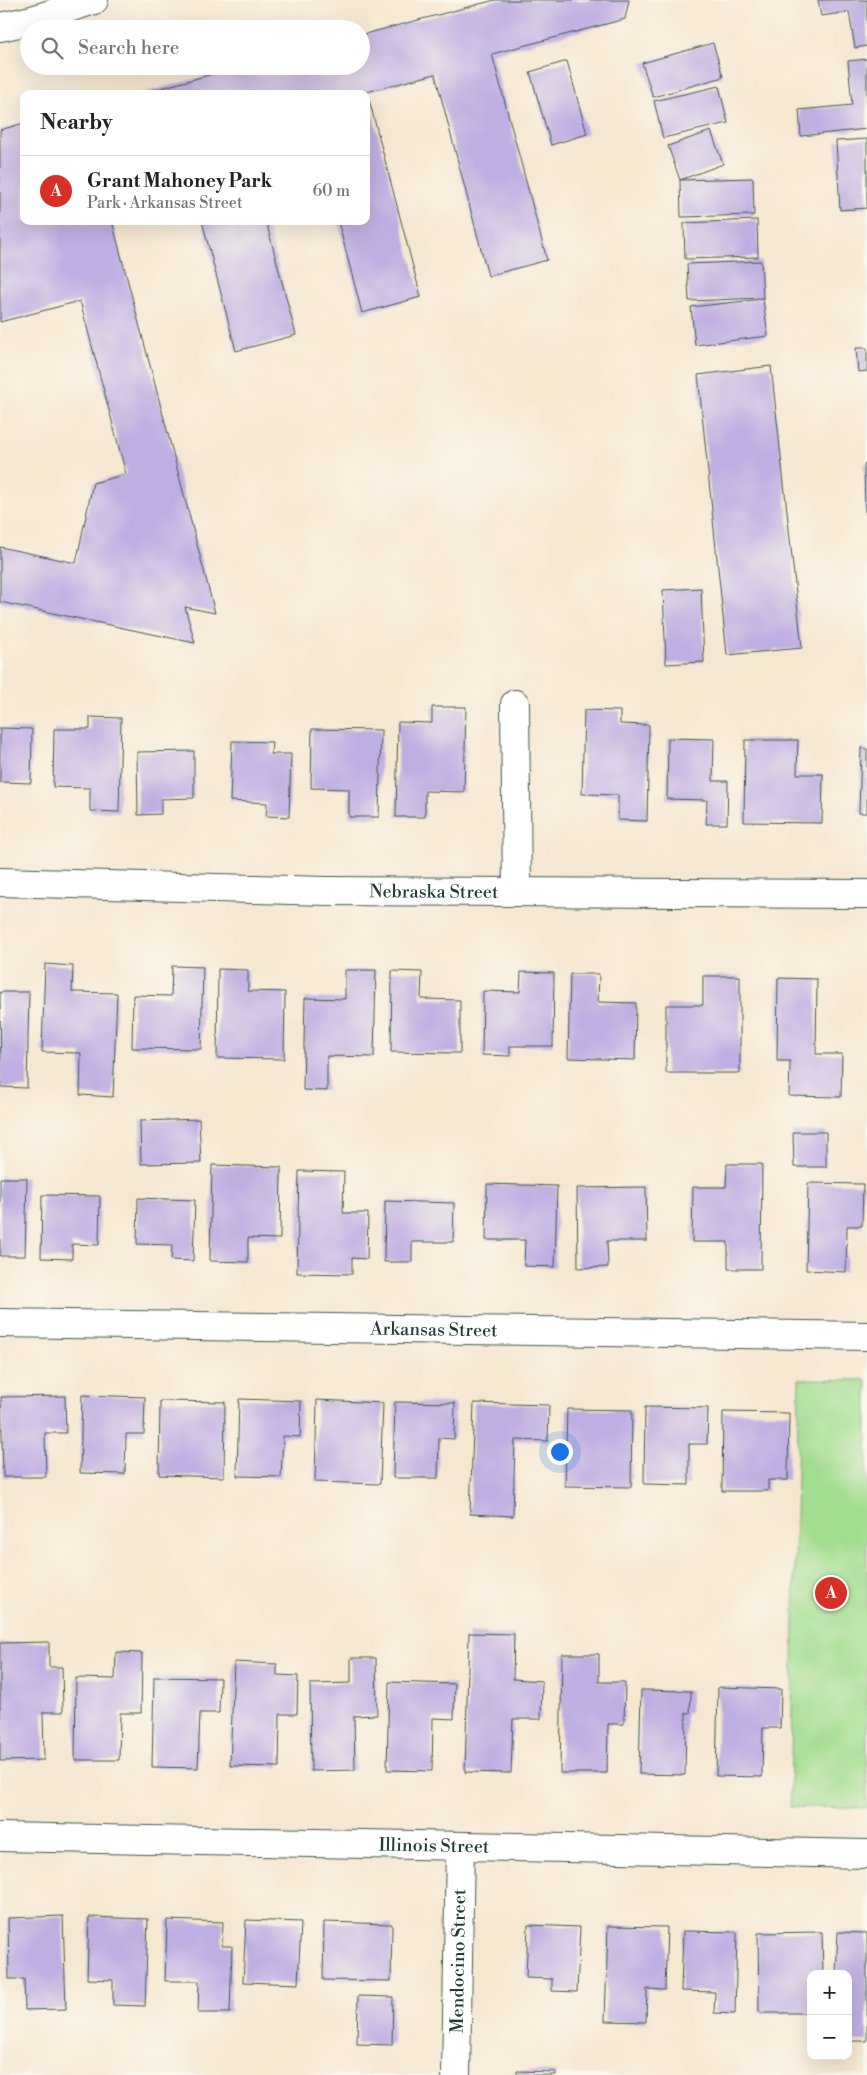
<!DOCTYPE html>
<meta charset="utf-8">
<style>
:root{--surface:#fff;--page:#f6f6f6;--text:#222;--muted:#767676;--line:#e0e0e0;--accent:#d93025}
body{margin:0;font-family:"Libre Bodoni",serif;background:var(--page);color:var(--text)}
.controls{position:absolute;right:15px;bottom:15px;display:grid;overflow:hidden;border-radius:10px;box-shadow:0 5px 20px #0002}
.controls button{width:45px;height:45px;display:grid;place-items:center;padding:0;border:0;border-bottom:1px solid var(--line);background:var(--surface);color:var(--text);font:25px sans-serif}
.you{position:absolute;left:559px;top:1451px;width:18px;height:18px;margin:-12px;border:4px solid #fff;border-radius:50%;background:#1a73e8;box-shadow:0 0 0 8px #1a73e833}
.badge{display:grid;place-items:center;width:32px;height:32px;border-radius:50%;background:var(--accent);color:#fff;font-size:16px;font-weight:700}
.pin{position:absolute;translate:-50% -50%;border:2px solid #fff;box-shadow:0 1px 5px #0006}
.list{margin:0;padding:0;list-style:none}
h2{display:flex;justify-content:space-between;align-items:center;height:65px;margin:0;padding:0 20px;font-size:21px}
h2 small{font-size:16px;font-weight:400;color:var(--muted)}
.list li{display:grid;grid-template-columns:32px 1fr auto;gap:15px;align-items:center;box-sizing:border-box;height:70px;padding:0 20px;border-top:1px solid var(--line)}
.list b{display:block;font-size:19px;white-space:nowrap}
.list p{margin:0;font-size:16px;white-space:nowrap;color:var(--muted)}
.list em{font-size:16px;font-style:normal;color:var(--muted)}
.icon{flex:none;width:28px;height:28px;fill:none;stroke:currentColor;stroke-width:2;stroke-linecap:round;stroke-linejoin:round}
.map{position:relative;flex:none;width:867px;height:2075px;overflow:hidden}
.search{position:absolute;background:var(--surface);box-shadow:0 5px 20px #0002;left:20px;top:20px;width:350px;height:55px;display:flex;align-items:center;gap:12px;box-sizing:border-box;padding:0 18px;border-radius:28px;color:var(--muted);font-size:19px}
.panel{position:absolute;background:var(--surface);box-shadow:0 5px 20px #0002;left:20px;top:90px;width:350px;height:135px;border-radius:10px}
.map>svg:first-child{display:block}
</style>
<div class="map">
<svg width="867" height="2075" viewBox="0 0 867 2075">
<rect width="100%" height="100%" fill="#fbf7ec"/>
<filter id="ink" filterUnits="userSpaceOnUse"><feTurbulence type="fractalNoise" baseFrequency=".02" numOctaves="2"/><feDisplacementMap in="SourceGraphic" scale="10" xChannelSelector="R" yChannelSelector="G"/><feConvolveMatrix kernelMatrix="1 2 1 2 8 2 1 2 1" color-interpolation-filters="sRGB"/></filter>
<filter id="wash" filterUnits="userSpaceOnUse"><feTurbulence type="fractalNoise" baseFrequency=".0096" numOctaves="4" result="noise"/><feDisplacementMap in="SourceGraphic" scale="20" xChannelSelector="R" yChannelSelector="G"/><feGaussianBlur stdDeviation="1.12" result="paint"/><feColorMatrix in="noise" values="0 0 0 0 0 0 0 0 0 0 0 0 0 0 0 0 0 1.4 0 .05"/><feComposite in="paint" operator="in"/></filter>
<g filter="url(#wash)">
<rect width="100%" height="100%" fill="#f6e7d1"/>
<!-- green -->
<path fill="#a2dd90" stroke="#608d62" d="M799 1379 867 1380V1808L790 1807Z"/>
<g id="blocks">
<!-- building -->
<g fill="#bfaee1">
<path d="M495 0H629L625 19 492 54 547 260 488 276 435 74 367 92 421 297 362 313 338 221H366V94H139L242 66H361V35Z"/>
<path d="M818 0H867V46L855 48 849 12 821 16Z"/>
<path d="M713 43 723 77 653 97 642 63Z"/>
<path d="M867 59V129L801 136 799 110 852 105 848 61Z"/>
<path d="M567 61 587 134 551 145 530 72Z"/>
<path d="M719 86 728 123 663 138 654 101Z"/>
<path d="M24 123V221H112L215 613 185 607 195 643 0 602V547L76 563 93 483 126 474 80 301 0 322V130Z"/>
<path d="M711 131 723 164 680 180 753 178 754 215 681 217 680 180 668 146Z"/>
<path d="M867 139V208L840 210 836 141Z"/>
<path d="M757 220 758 257 685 259 684 223Z"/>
<path d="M202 221H266L296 335 236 351Z"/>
<path d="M761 261 763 298 689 301 687 264Z"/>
<path d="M763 299 768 336 695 345 691 307Z"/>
<path d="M856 348H867V371L858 372Z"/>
<path d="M771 366 802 648 727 655 698 375Z"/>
<path d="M867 463V512H865L864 464Z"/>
<path d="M701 588 704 662 666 664 663 590Z"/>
<path d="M432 707H466L464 792 425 791V817H396L398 722 432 723Z"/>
<path d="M584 710 620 711V724L649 725 647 821 618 820V795L582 794Z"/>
<path d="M90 717 121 718 119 812 90 811V788L53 787 54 729H90Z"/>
<path d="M0 728 32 729 31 783 0 782Z"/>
<path d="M312 729 381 730 379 817H349V789L311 788Z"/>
<path d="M668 738 714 739 713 781H728L727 824H706L707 800 667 799Z"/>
<path d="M745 740H798L797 774H823L822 823 744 822Z"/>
<path d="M232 741 272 742 271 754H291L289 817 266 816 267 803 230 801Z"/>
<path d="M861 748 867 749V813H859Z"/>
<path d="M194 751V798L161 799V814L138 815 137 752Z"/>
<path d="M45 964 73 966 72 992 117 993 113 1097 80 1095 81 1053 42 1052Z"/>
<path d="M172 966 203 967 201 1049 132 1048 133 995 171 996Z"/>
<path d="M218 969 248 970V991L285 992 284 1059 217 1058Z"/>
<path d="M345 970H376L374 1057 327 1056V1091L303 1090 305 998 345 999Z"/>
<path d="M392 971 422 972 421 999 460 1000V1053L391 1052Z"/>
<path d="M521 972 554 973 553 1046H510V1056L482 1055 483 991 520 992Z"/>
<path d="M570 974H599L598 1002 636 1003 635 1060 568 1058Z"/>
<path d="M703 976H740V1073H666V1005H703Z"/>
<path d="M778 978 817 979 816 1054H842L841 1097 789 1096 790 1061H777Z"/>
<path d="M0 992H29L27 1088 1 1087Z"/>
<path d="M199 1119 201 1163 141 1164 140 1121Z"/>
<path d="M793 1132H826V1167H794Z"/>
<path d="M727 1164H762L761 1269H728V1242H692L693 1187H726Z"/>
<path d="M212 1165 281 1167 280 1239 248 1238V1262L210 1261Z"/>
<path d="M299 1171 344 1172 343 1213H368L367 1259 352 1258V1274L297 1273Z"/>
<path d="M0 1178H27L25 1256H0Z"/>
<path d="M808 1183 863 1184 862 1226H847L846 1272 806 1270Z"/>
<path d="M487 1184 557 1186 555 1267 524 1266 525 1240H486Z"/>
<path d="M646 1187 647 1241H607L608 1267 578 1268 577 1188Z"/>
<path d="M42 1195 100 1196 99 1245 72 1244V1259L41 1258Z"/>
<path d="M138 1198 195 1200 193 1261 171 1260 172 1245 137 1244Z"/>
<path d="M385 1201 454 1203 453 1242H412V1262H384Z"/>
<path d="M82 1395 145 1397 144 1434H126L125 1474 80 1473Z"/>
<path d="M65 1396 66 1433H45L46 1477H3L1 1397Z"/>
<path d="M239 1399 301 1401 300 1437 283 1436 281 1477 237 1476Z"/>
<path d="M317 1400 383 1403 380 1484 315 1482Z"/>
<path d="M160 1401 225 1402 224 1477 159 1475Z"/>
<path d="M395 1402 455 1403 454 1439 439 1438 438 1478H393Z"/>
<path d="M474 1403 549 1405 548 1441 515 1440 513 1516 470 1514Z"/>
<path d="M645 1407 708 1408 707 1444H689V1485L644 1484Z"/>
<path d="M567 1409 632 1410 631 1487 565 1486Z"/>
<path d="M723 1412 789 1413 788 1480H768V1491H722Z"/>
<path d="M469 1633 514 1634 513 1679 542 1681 541 1719H513L511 1773 465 1772Z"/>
<path d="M49 1642V1667H62L63 1712H43L44 1760 0 1761V1643Z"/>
<path d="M116 1652 142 1653 141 1713H120L119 1760H75L76 1678 115 1679Z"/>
<path d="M562 1654H599V1682H625L624 1724H608L607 1773H560Z"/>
<path d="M351 1658H376L377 1715 354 1716 355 1770 311 1771 310 1684 351 1683Z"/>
<path d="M234 1662 277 1664V1675L298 1676 297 1714H280L279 1767 230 1766Z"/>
<path d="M154 1677 220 1678 219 1713H200L198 1768 152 1767Z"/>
<path d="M389 1682 455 1684 454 1719 433 1718 432 1771 387 1770Z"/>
<path d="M718 1687 781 1689 780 1728H763L762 1777 716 1776Z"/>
<path d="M641 1690 691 1691 690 1713H686L685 1775 639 1774Z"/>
<path d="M63 1916 66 2009 25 2010 24 1979H9L8 1918Z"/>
<path d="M89 1917 148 1919 145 2006 113 2005V1980L87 1979Z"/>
<path d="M167 1920 223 1922 222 1946H232L230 2013H198L199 1981H165Z"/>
<path d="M246 1920 301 1922 298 1984 243 1982Z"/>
<path d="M324 1922 392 1924 391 1981 323 1980Z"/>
<path d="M528 1925 580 1927 577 1992 552 1991V1979L526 1978Z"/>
<path d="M608 1926 667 1927 665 1990 647 1989 646 2022 605 2021Z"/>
<path d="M683 1931 737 1932 735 2014 714 2013 715 1992 681 1991Z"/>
<path d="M822 1932 823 1974H811V2013H759L758 1933Z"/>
<path d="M838 1932 867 1933V2041H848V1974H836Z"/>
<path d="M358 1996 393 1997 392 2045 357 2044Z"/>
<path d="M517 2071 556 2072V2075H517Z"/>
</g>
</g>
</g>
<g filter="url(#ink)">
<use href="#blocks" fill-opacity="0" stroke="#3f564c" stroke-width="1"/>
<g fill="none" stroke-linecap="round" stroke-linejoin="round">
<defs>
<g id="minor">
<path d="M0 27 32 20 94 0"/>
<path d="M515 704 517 892"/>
<path id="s1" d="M0 882 326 891 867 894"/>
<path id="s2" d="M0 1323 867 1336"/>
<path id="s3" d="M0 1837 867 1854"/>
<path id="s4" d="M456 2075 460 1846"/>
</g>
</defs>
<!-- minor casing -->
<use href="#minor" stroke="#3f564c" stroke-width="30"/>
<!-- minor -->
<use href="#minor" stroke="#fff" stroke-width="28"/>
</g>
</g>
<g text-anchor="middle" stroke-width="4" stroke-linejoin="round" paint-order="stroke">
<!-- street labels -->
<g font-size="18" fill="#1f3d34" stroke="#fbf7ec">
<text dy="6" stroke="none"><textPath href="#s1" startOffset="434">Nebraska Street</textPath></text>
<text dy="6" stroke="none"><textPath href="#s2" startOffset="434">Arkansas Street</textPath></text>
<text dy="6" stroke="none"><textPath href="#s3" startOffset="434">Illinois Street</textPath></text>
<text dy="6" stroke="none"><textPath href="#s4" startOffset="114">Mendocino Street</textPath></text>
</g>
</g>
</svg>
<div class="controls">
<button>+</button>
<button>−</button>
</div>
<div class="you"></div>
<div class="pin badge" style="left:831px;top:1593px">A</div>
<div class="search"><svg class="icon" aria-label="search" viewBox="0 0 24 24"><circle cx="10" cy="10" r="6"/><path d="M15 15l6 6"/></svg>Search here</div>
<section class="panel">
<h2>Nearby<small></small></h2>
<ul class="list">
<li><span class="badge">A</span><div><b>Grant Mahoney Park</b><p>Park · Arkansas Street</p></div><em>60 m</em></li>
</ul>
</section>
</div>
